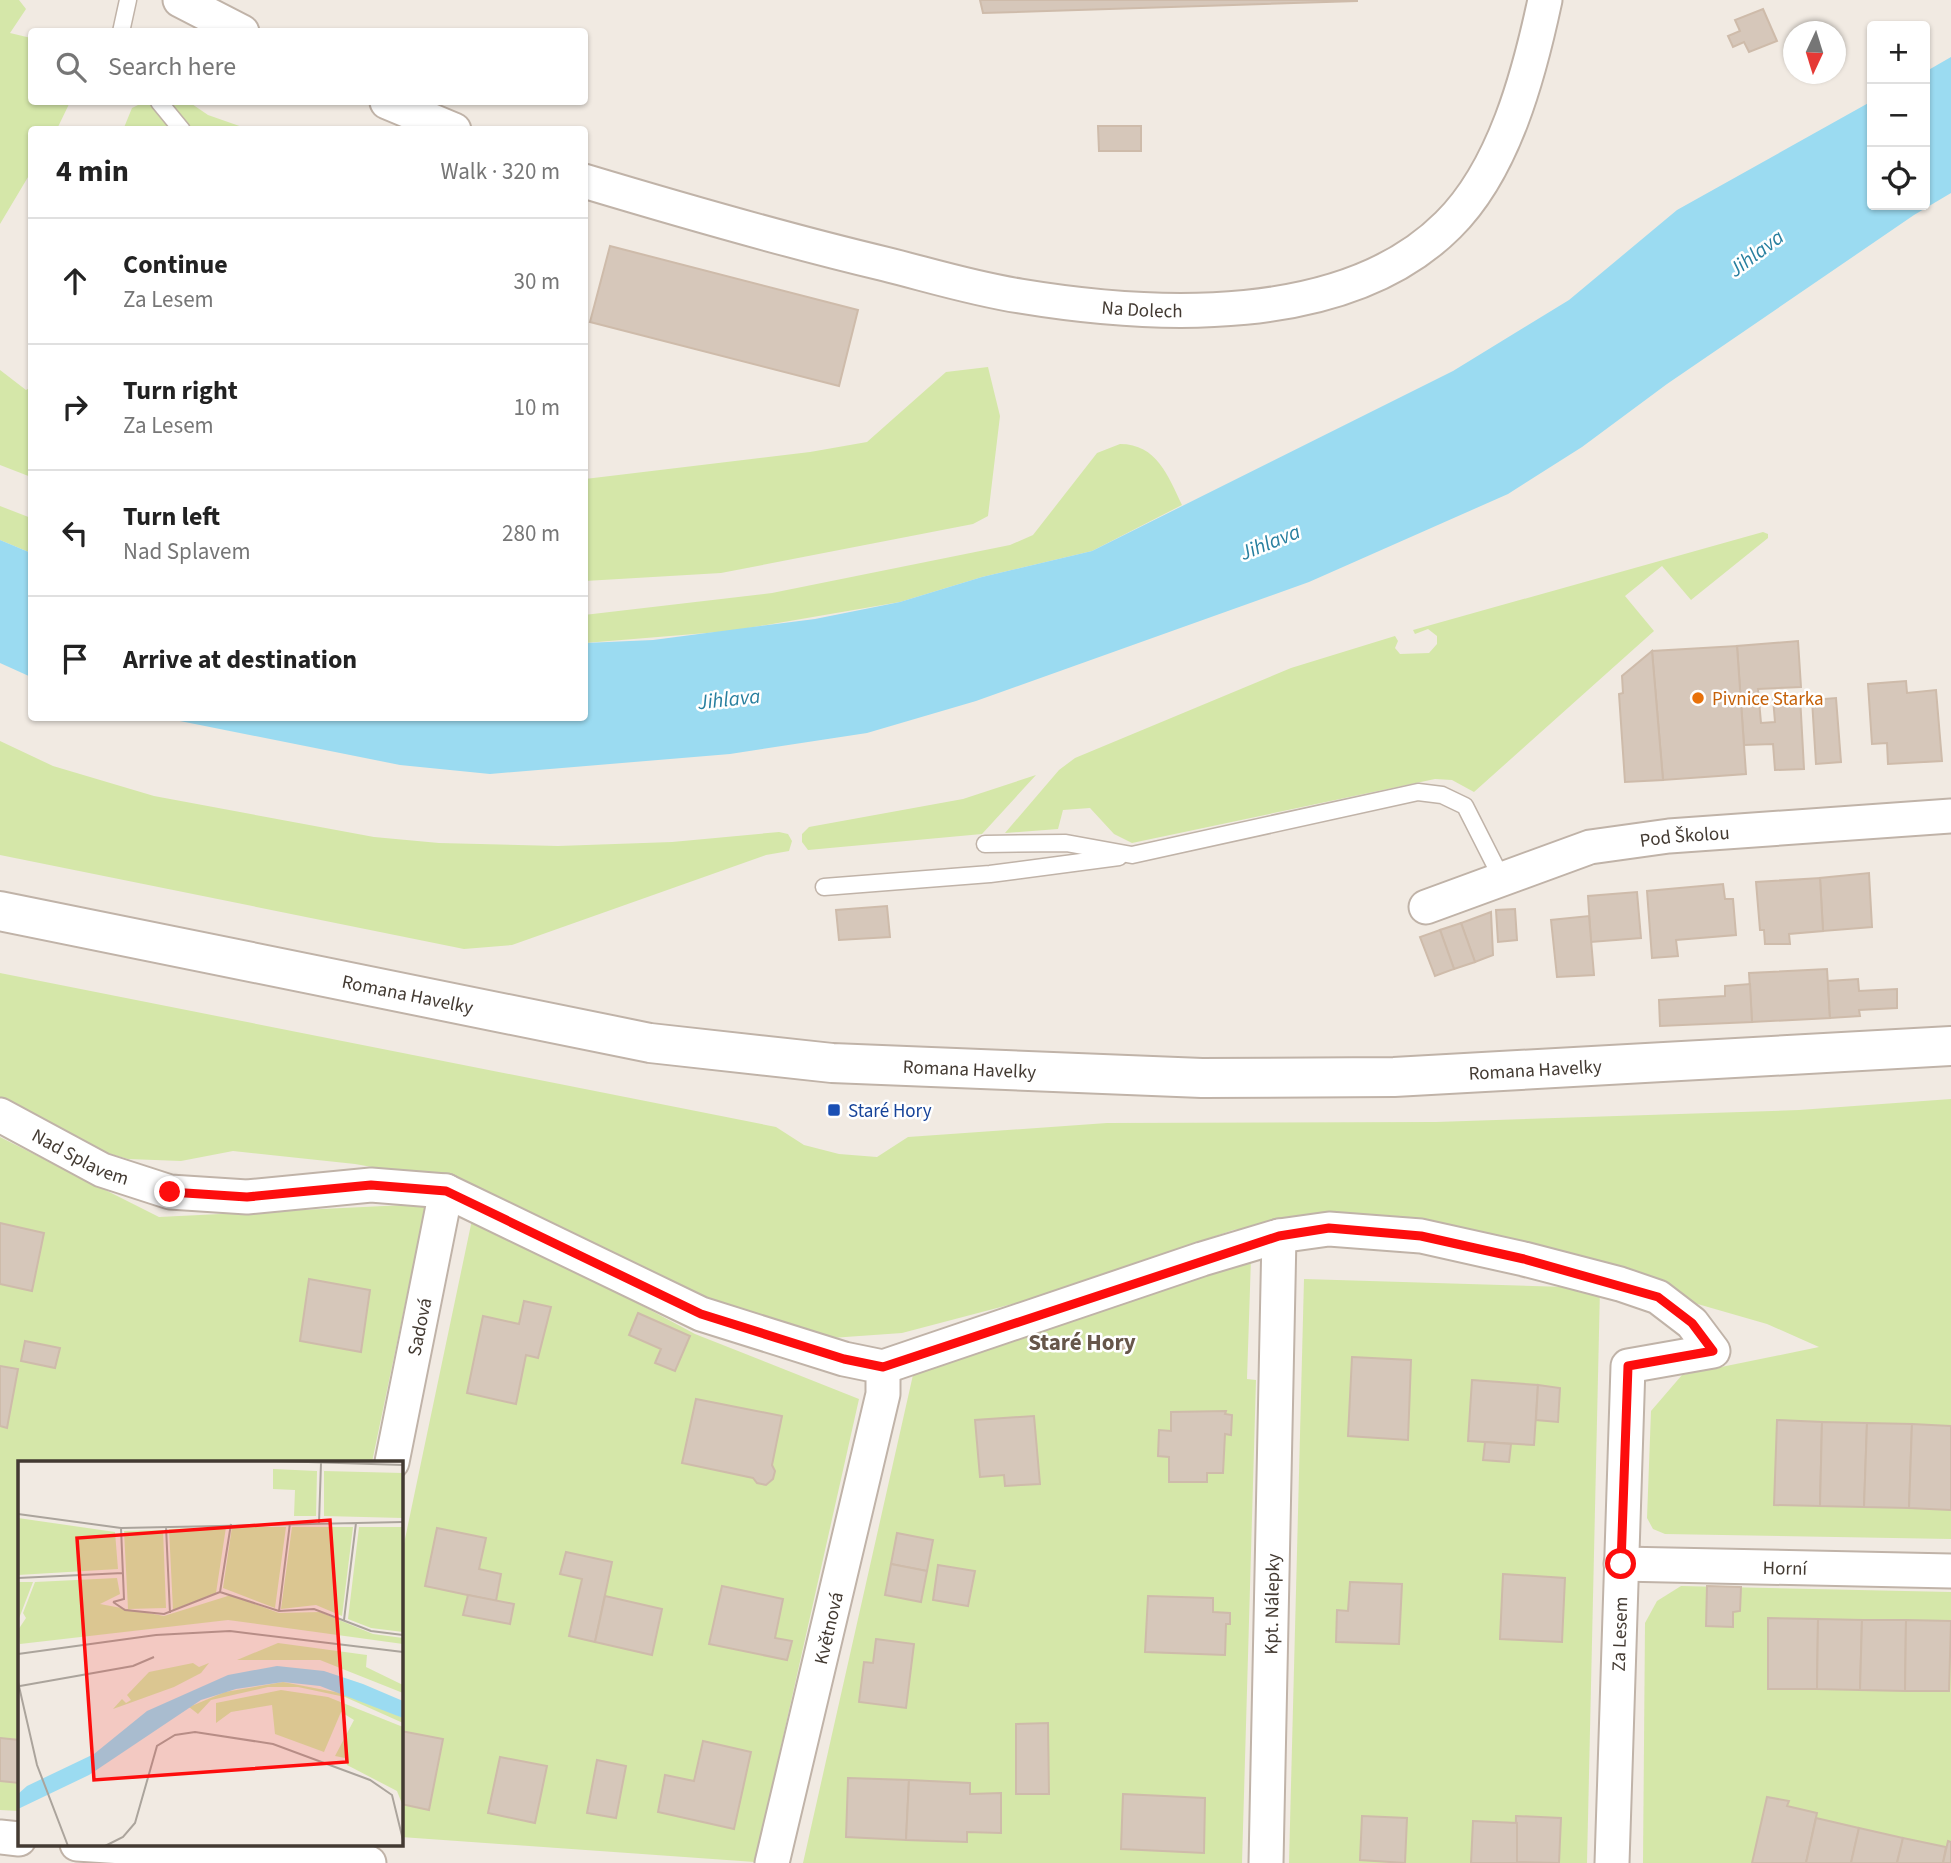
<!DOCTYPE html>
<meta charset="utf-8">
<style>
:root{--surface:#fff;--page:#f6f6f6;--text:#222;--muted:#767676;--line:#e0e0e0}
body{margin:0;font-family:"Source Sans 3",sans-serif;background:var(--page);color:var(--text)}
.controls{position:absolute;right:21px;top:21px;display:grid;overflow:hidden;border-radius:7px;box-shadow:0 2px 5px #0004}
.controls button{width:63px;height:63px;display:grid;place-items:center;padding:0;border:0;border-bottom:2px solid var(--line);background:var(--surface);color:var(--text);font:35px sans-serif}
.compass{position:absolute;left:1783px;top:21px;width:63px;height:63px;border-radius:50%;background:var(--surface);box-shadow:0 2px 5px #0004;rotate:184deg}
.stop{position:absolute;width:21px;height:21px;margin:-16px;border:5px solid #fd0d0d;border-radius:50%;background:#fff}
.stop.end{background:#fd0d0d;border-color:#fff;box-shadow:0 2px 7px #0008}
.list{margin:0;padding:0;list-style:none}
h2{display:flex;justify-content:space-between;align-items:center;height:91px;margin:0;padding:0 28px;font-size:30px}
h2 small{font-size:23px;font-weight:400;color:var(--muted)}
.list li{display:grid;grid-template-columns:46px 1fr auto;gap:21px;align-items:center;box-sizing:border-box;height:126px;padding:0 28px;border-top:2px solid var(--line)}
.list b{display:block;font-size:26px;white-space:nowrap}
.list p{margin:0;font-size:23px;white-space:nowrap;color:var(--muted)}
.list em{font-size:23px;font-style:normal;color:var(--muted)}
.icon{flex:none;width:38px;height:38px;fill:none;stroke:currentColor;stroke-width:2;stroke-linecap:round;stroke-linejoin:round}
.map{position:relative;flex:none;width:1951px;height:1863px;overflow:hidden}
.search{position:absolute;background:var(--surface);box-shadow:0 2px 5px #0004;left:28px;top:28px;width:560px;height:77px;display:flex;align-items:center;gap:18px;box-sizing:border-box;padding:0 24px;border-radius:7px;color:var(--muted);font-size:26px}
.panel{position:absolute;background:var(--surface);box-shadow:0 2px 5px #0004;left:28px;top:126px;width:560px;height:595px;border-radius:7px}
.map>svg:first-child{display:block}
</style>
<div class="map">
<svg width="1951" height="1863" viewBox="0 0 1951 1863">
<rect width="100%" height="100%" fill="#f1eae2"/>
<!-- green -->
<g fill="#d5e7a9">
<path d="M0 0H19L26 9 10 33 31 38 32 102H70L57 129 32 130 31 172 0 224Z"/>
<path d="M144 102H189L208 115 248 129 123 130 132 108Z"/>
<path d="M988 367 1000 416 988 516 973 524 721 573 585 581V479L810 452 867 442 946 372Z"/>
<path d="M0 370 26 390 31 387V477L0 465Z"/>
<path d="M1120 444C1157 444 1168 476 1182 505L1092 551 982 577 900 602 731 631 585 643 584 615 772 593 1010 545 1033 535 1097 453Z"/>
<path d="M0 506 31 518V553L0 540Z"/>
<path d="M1763 532 1768 534V538L1691 600 1662 566 1625 596 1654 631 1474 792 1452 780 1435 779 1132 843 1114 834 1090 808 1063 810 1058 829 1005 833 1059 770 1075 758 1291 668 1395 636 1398 641 1395 648 1400 654 1429 653 1437 644V636L1428 629 1415 634 1413 630Z"/>
<path d="M0 741 53 766 154 796 374 837 439 843 558 846 672 842 779 832 788 834 792 841 789 851 766 855 512 945 464 949 0 855Z"/>
<path d="M1036 775 982 834 808 850 802 842V834L809 827 963 799Z"/>
<path d="M0 973 776 1127 804 1145 839 1154 877 1157 908 1137 1107 1123 1436 1122 1799 1110 1951 1099V1539L1665 1534 1653 1529 1647 1518 1651 1411 1682 1375 1819 1347 1767 1324 1524 1254 1325 1217 1233 1230 1043 1296 902 1333 803 1340 440 1179 355 1164 233 1151 181 1161 128 1159 93 1149 0 1101Z"/>
<path d="M0 1137 159 1217 426 1204 372 1462H19V1811L0 1810Z"/>
<path d="M473 1215 695 1334 859 1399 755 1862 401 1837V1558Z"/>
<path d="M1251 1258 1247 1379 1256 1380 1242 1863H803L915 1366Z"/>
<path d="M1304 1279 1600 1288 1587 1863H1289Z"/>
<path d="M1681 1586 1951 1592V1863H1643L1645 1623 1657 1601Z"/>
</g>
<!-- water -->
<g fill="#9bdbf1">
<path d="M1951 57V193L1914 215 1667 384 1582 447 1508 494 1309 582 976 701 867 733 730 754 490 774 400 765 165 718H584L585 643 653 640 815 619 900 602 982 577 1092 551 1453 371 1569 300 1677 210 1872 101V205H1925V72Z"/>
<path d="M0 540 31 553V677L0 663Z"/>
</g>
<!-- building -->
<g fill="#d6c7ba" stroke="#cebbaa" stroke-width="2">
<path d="M980 0H1357V1L983 13Z"/>
<path d="M1763 9 1777 41 1749 52 1744 42 1733 47 1728 36 1740 31 1735 20Z"/>
<path d="M1098 126H1141V151H1099Z"/>
<path d="M610 246 858 310 839 386 590 322Z"/>
<path d="M1798 641 1801 687 1758 689 1761 723 1775 722 1773 698 1800 696 1804 769 1775 770 1773 744 1744 745 1737 646Z"/>
<path d="M1737 646 1746 774 1663 780 1652 651Z"/>
<path d="M1652 651 1663 780 1625 782 1619 694 1623 693 1622 676Z"/>
<path d="M1906 681 1907 693 1936 690 1942 761 1888 764 1887 743 1872 744 1868 684Z"/>
<path d="M1836 698 1841 762 1816 764 1812 700Z"/>
<path d="M1869 873 1872 927 1823 931 1820 878Z"/>
<path d="M1820 878 1823 931 1789 934 1790 944H1765L1764 930H1760L1756 882Z"/>
<path d="M1723 884 1725 899H1733L1736 935 1676 940 1678 956 1652 958 1647 891Z"/>
<path d="M1637 892 1641 938 1591 942 1588 896Z"/>
<path d="M887 906 890 937 839 940 836 910Z"/>
<path d="M1515 909 1517 940 1498 942 1496 910Z"/>
<path d="M1491 912 1493 955 1475 962 1461 923Z"/>
<path d="M1589 916 1594 975 1557 977 1551 920Z"/>
<path d="M1461 923 1475 962 1454 969 1440 930Z"/>
<path d="M1440 930 1454 969 1435 976 1420 937Z"/>
<path d="M1827 969 1830 1018 1752 1022 1749 973Z"/>
<path d="M1858 979 1859 991 1897 989V1008L1859 1010 1860 1016 1830 1018 1828 981Z"/>
<path d="M1750 984 1752 1022 1660 1026 1659 1000 1725 996V986Z"/>
<path d="M0 1223 44 1233 32 1291 0 1284Z"/>
<path d="M309 1279 370 1290 361 1352 300 1341Z"/>
<path d="M524 1301 551 1307 538 1358 526 1355 516 1404 467 1393 483 1316 519 1324Z"/>
<path d="M638 1313 690 1336 675 1371 655 1363 661 1349 629 1335Z"/>
<path d="M1128 1337 1129 1348 1112 1350 1111 1339Z"/>
<path d="M25 1341 60 1348 55 1368 21 1361Z"/>
<path d="M1352 1357 1411 1360 1408 1440 1348 1436Z"/>
<path d="M0 1366 18 1369 7 1428 0 1426Z"/>
<path d="M1472 1380 1538 1385 1534 1445 1468 1441Z"/>
<path d="M1538 1385 1560 1388 1558 1422 1536 1420Z"/>
<path d="M696 1399 782 1416 772 1465 775 1471 773 1479 766 1485 757 1483 753 1478 682 1463Z"/>
<path d="M1226 1411 1225 1414 1232 1415 1231 1435 1225 1434 1223 1473H1207V1482H1169V1457L1158 1456 1159 1430 1171 1431V1412Z"/>
<path d="M1034 1416 1040 1484 1005 1486 1004 1475 980 1477 975 1420Z"/>
<path d="M1777 1420 1822 1422 1820 1506 1774 1505Z"/>
<path d="M1822 1422 1867 1423 1864 1507 1820 1506Z"/>
<path d="M1867 1423 1912 1424 1909 1508 1864 1507Z"/>
<path d="M1912 1424 1951 1426V1510L1909 1508Z"/>
<path d="M1485 1442 1511 1444 1509 1462 1483 1460Z"/>
<path d="M437 1528 486 1538 479 1569 501 1574 496 1601 425 1586Z"/>
<path d="M897 1533 933 1540 927 1571 891 1564Z"/>
<path d="M566 1552 612 1562 595 1642 569 1636 582 1579 560 1574Z"/>
<path d="M891 1564 927 1571 921 1602 885 1595Z"/>
<path d="M938 1565 975 1571 968 1606 933 1600Z"/>
<path d="M1503 1574 1565 1578 1562 1642 1500 1639Z"/>
<path d="M1350 1582 1402 1584 1399 1644 1336 1642 1337 1610 1348 1611Z"/>
<path d="M722 1586 783 1599 775 1638 792 1641 787 1660 709 1644Z"/>
<path d="M1707 1586 1741 1587 1740 1611 1733 1612V1627L1706 1626Z"/>
<path d="M468 1595 514 1604 510 1624 463 1615Z"/>
<path d="M605 1596 662 1609 652 1655 595 1642Z"/>
<path d="M1148 1596 1213 1598V1612L1230 1613V1624H1226L1225 1655 1145 1652Z"/>
<path d="M1768 1618 1818 1619 1817 1689H1768Z"/>
<path d="M1818 1619 1862 1620 1860 1690 1817 1689Z"/>
<path d="M1862 1620H1906L1905 1691 1860 1690Z"/>
<path d="M1906 1620 1951 1621 1949 1691H1905Z"/>
<path d="M876 1639 914 1644 906 1708 859 1702 864 1662 873 1663Z"/>
<path d="M1048 1723 1049 1794H1016V1724Z"/>
<path d="M401 1731 443 1739 429 1810 401 1804Z"/>
<path d="M0 1738 19 1740V1783L0 1781Z"/>
<path d="M703 1741 751 1752 734 1829 658 1812 665 1775 694 1781Z"/>
<path d="M500 1757 547 1766 535 1823 488 1813Z"/>
<path d="M597 1760 626 1766 616 1818 587 1813Z"/>
<path d="M848 1778 909 1780 906 1840 846 1837Z"/>
<path d="M909 1780 970 1783V1794L1001 1793V1833L967 1832V1842L906 1840Z"/>
<path d="M1123 1794 1205 1798 1204 1853 1121 1849Z"/>
<path d="M1767 1797 1789 1801 1787 1806 1817 1813 1806 1863H1752Z"/>
<path d="M1362 1816 1407 1818 1405 1863 1360 1860Z"/>
<path d="M1516 1816 1561 1818 1559 1863 1515 1862Z"/>
<path d="M1816 1818 1859 1828 1851 1863H1806Z"/>
<path d="M1473 1821 1517 1823V1863H1471Z"/>
<path d="M1859 1828 1903 1838 1897 1863H1851Z"/>
<path d="M1903 1838 1946 1847 1943 1863H1897Z"/>
<path d="M1948 1841 1951 1842V1863H1943Z"/>
</g>
<g fill="none" stroke-linecap="round" stroke-linejoin="round">
<defs>
<g id="service">
<path d="M121 32 128 0"/>
<path d="M159 102 182 130"/>
<path d="M985 844 1066 843 1132 855 1418 792 1442 795 1465 806 1502 879"/>
<path d="M824 887 990 874 1119 857"/>
</g>
<g id="minor">
<path d="M180 0 242 32"/>
<path d="M387 102 454 130"/>
<path id="s1" d="M584 181C684 211 784 240 885 264 929 275 974 289 1020 296 1153 318 1345 328 1448 225 1504 170 1529 75 1545 0"/>
<path id="s2" d="M1426 907 1590 847 1669 836 1951 816"/>
<path id="s3" d="M0 1115 102 1170 170 1192 247 1197 371 1185 446 1191 701 1314 844 1359 883 1367V1394L772 1863"/>
<path d="M883 1367 1202 1259 1279 1236 1329 1229 1421 1236 1524 1259 1620 1284 1658 1297 1692 1323 1713 1351 1628 1366 1612 1863"/>
<path id="s4" d="M392 1462 446 1191"/>
<path id="s5" d="M1621 1564 1951 1571"/>
<path d="M0 1837 19 1839"/>
<path d="M77 1844 369 1863"/>
<path id="s6" d="M1266 1863 1279 1236"/>
</g>
<g id="tertiary">
<path id="s7" d="M0 911 650 1043 832 1063 1202 1078 1394 1077 1951 1046"/>
</g>
</defs>
<!-- service casing -->
<use href="#service" stroke="#c0b3a8" stroke-width="19"/>
<!-- minor casing -->
<use href="#minor" stroke="#c0b3a8" stroke-width="37"/>
<!-- tertiary casing -->
<use href="#tertiary" stroke="#c0b3a8" stroke-width="42"/>
<!-- service -->
<use href="#service" stroke="#fff" stroke-width="16"/>
<!-- minor -->
<use href="#minor" stroke="#fff" stroke-width="33"/>
<!-- tertiary -->
<use href="#tertiary" stroke="#fff" stroke-width="38"/>
</g>
<g fill="none" stroke-linecap="round" stroke-linejoin="round">
<!-- route -->
<path stroke="#fd0d0d" stroke-width="9" d="M170 1192 247 1197 371 1185 446 1191 701 1314 844 1359 883 1367 1279 1236 1329 1228 1421 1236 1524 1259 1658 1297 1692 1323 1713 1351 1628 1366 1621 1564"/>
</g>
<!-- markers -->
<circle fill="#e8710a" stroke="#fff" stroke-width="2.5" cx="1698" cy="698" r="7"/>
<rect fill="#1a4fb4" stroke="#fff" stroke-width="2.5" x="827" y="1103" width="14" height="14" rx="3.5"/>
<g text-anchor="middle" stroke-width="5" stroke-linejoin="round" paint-order="stroke">
<!-- street labels -->
<g font-size="19" fill="#433a32" stroke="#fff">
<text dy="7" stroke="none"><textPath href="#s1" startOffset="574">Na Dolech</textPath></text>
<text dy="7" stroke="none"><textPath href="#s2" startOffset="270">Pod Školou</textPath></text>
<text dy="7" stroke="none"><textPath href="#s7" startOffset="416">Romana Havelky</textPath></text>
<text dy="7" stroke="none"><textPath href="#s7" startOffset="984">Romana Havelky</textPath></text>
<text dy="7" stroke="none"><textPath href="#s7" startOffset="1550">Romana Havelky</textPath></text>
<text dy="7" stroke="none"><textPath href="#s3" startOffset="91">Nad Splavem</textPath></text>
<text dy="7" stroke="none"><textPath href="#s4" startOffset="138">Sadová</textPath></text>
<text dy="7" stroke="none"><textPath href="#s5" startOffset="164">Horní</textPath></text>
<text dy="7" stroke="none"><textPath href="#s6" startOffset="259">Kpt. Nálepky</textPath></text>
<text transform="translate(828 1628) rotate(-77)" y="7">Květnová</text>
<text transform="translate(1619 1634) rotate(-88)" y="7">Za Lesem</text>
</g>
<!-- food labels -->
<g font-size="19" fill="#c56008" stroke="#fff" text-anchor="start">
<text x="1712" y="705">Pivnice Starka</text>
</g>
<!-- transit labels -->
<g font-size="19" fill="#164399" stroke="#fff" text-anchor="start">
<text x="848" y="1117">Staré Hory</text>
</g>
<!-- water labels -->
<g font-size="21" font-style="italic" fill="#287f9f" stroke="#fff">
<text transform="translate(1756 253) rotate(-37)" y="7">Jihlava</text>
<text transform="translate(1270 542) rotate(-22)" y="7">Jihlava</text>
<text transform="translate(729 699) rotate(-6)" y="7">Jihlava</text>
</g>
<!-- quarter labels -->
<g font-size="23" font-weight="bold" fill="#66564a" stroke="#fff">
<text x="1082" y="1350">Staré Hory</text>
</g>
</g>
<!-- overview -->
<g transform="translate(18 1461)">
<rect width="385" height="385" fill="#f1eae2"/>
<path d="M255 8 299 10 298 55H276L277 29 255 28ZM306 10 385 12V57L306 55ZM0 57 97 71 100 108 0 114ZM208 66 198 132 155 149 151 68ZM214 66H268L257 147 205 127ZM274 66H335L324 155 298 144 263 148ZM341 66H385V171L353 167 330 158ZM145 69 148 147 110 148 106 70ZM99 117 102 133 82 143 146 155 213 134 261 152 302 151 355 173 385 177V183L210 159 2 183 0 169 8 157 5 152 17 121ZM0 121H15L0 160ZM260 182 349 194 348 206 385 224V232L302 199H219ZM175 202 181 206 191 202 183 212 156 226 95 248 104 238 108 242 113 239 109 234 131 211ZM265 221 338 235 385 257V262L327 236 280 226H250L193 239 180 253 171 246 207 231ZM263 229 310 236 385 266V345L379 330 329 304 327 297 317 295 336 259 323 251 306 291 257 273 254 244 213 251 198 262V242Z" fill="#d5e7a9"/>
<path d="M259 205 306 210 345 223 385 240V257L302 225 265 221 218 228 183 239 71 314 0 348V333L9 325 76 293 129 250 210 214Z" fill="#9bdbf1"/>
<path fill="none" stroke="#aba49c" stroke-width="2" d="M258 0 385 4M0 53 103 67 385 61M301 62 303 2M213 63 202 131 261 150 296 148 353 170 385 174M148 66 152 152M0 117 105 112M95 141 107 149 146 153 202 131M95 141 106 138 103 67M261 150 272 62M326 159 338 62M0 193 138 174 212 170 385 191M0 221 19 304 50 385M2 225 115 205 136 196M87 385 105 376 117 362 139 285 157 274 177 271 255 283 352 319 374 334 385 379"/>
<path fill="#fd0d0d" fill-opacity="0.15" stroke="#fd0d0d" stroke-width="3.5" d="M312 59 329 301 76 319 59 77Z"/>
<rect width="385" height="385" fill="none" stroke="#433a32" stroke-width="3.5"/>
</g>
</svg>
<div class="controls">
<button>+</button>
<button>−</button>
<button><svg class="icon" aria-label="locate" viewBox="0 0 24 24"><circle cx="12" cy="12" r="6"/><path d="M12 2v4M12 18v4M2 12h4M18 12h4"/></svg></button>
</div>
<svg class="compass" viewBox="-18 -18 36 36"><path d="M0-13l5 13h-10z" fill="#e53935"/><path d="M0 13l5-13h-10z" fill="#767676"/></svg>
<div class="stop" style="left:1621px;top:1564px"></div>
<div class="stop end" style="left:170px;top:1192px"></div>
<div class="search"><svg class="icon" aria-label="search" viewBox="0 0 24 24"><circle cx="10" cy="10" r="6"/><path d="M15 15l6 6"/></svg>Search here</div>
<section class="panel">
<h2>4 min<small>Walk · 320 m</small></h2>
<ul class="list">
<li><svg class="icon" aria-label="ahead" viewBox="0 0 24 24"><path d="M12 20V5M6 11l6-6 6 6"/></svg><div><b>Continue</b><p>Za Lesem</p></div><em>30 m</em></li>
<li><svg class="icon" aria-label="right" viewBox="0 0 24 24"><path d="M7 20v-9h11M14 6l5 5-5 5"/></svg><div><b>Turn right</b><p>Za Lesem</p></div><em>10 m</em></li>
<li><svg class="icon" aria-label="left" viewBox="0 0 24 24"><path d="M17 20v-9H6M10 6l-5 5 5 5"/></svg><div><b>Turn left</b><p>Nad Splavem</p></div><em>280 m</em></li>
<li><svg class="icon" aria-label="arrive" viewBox="0 0 24 24"><path d="M6 21V4h12l-3 4 3 4H6"/></svg><div><b>Arrive at destination</b></div></li>
</ul>
</section>
</div>
